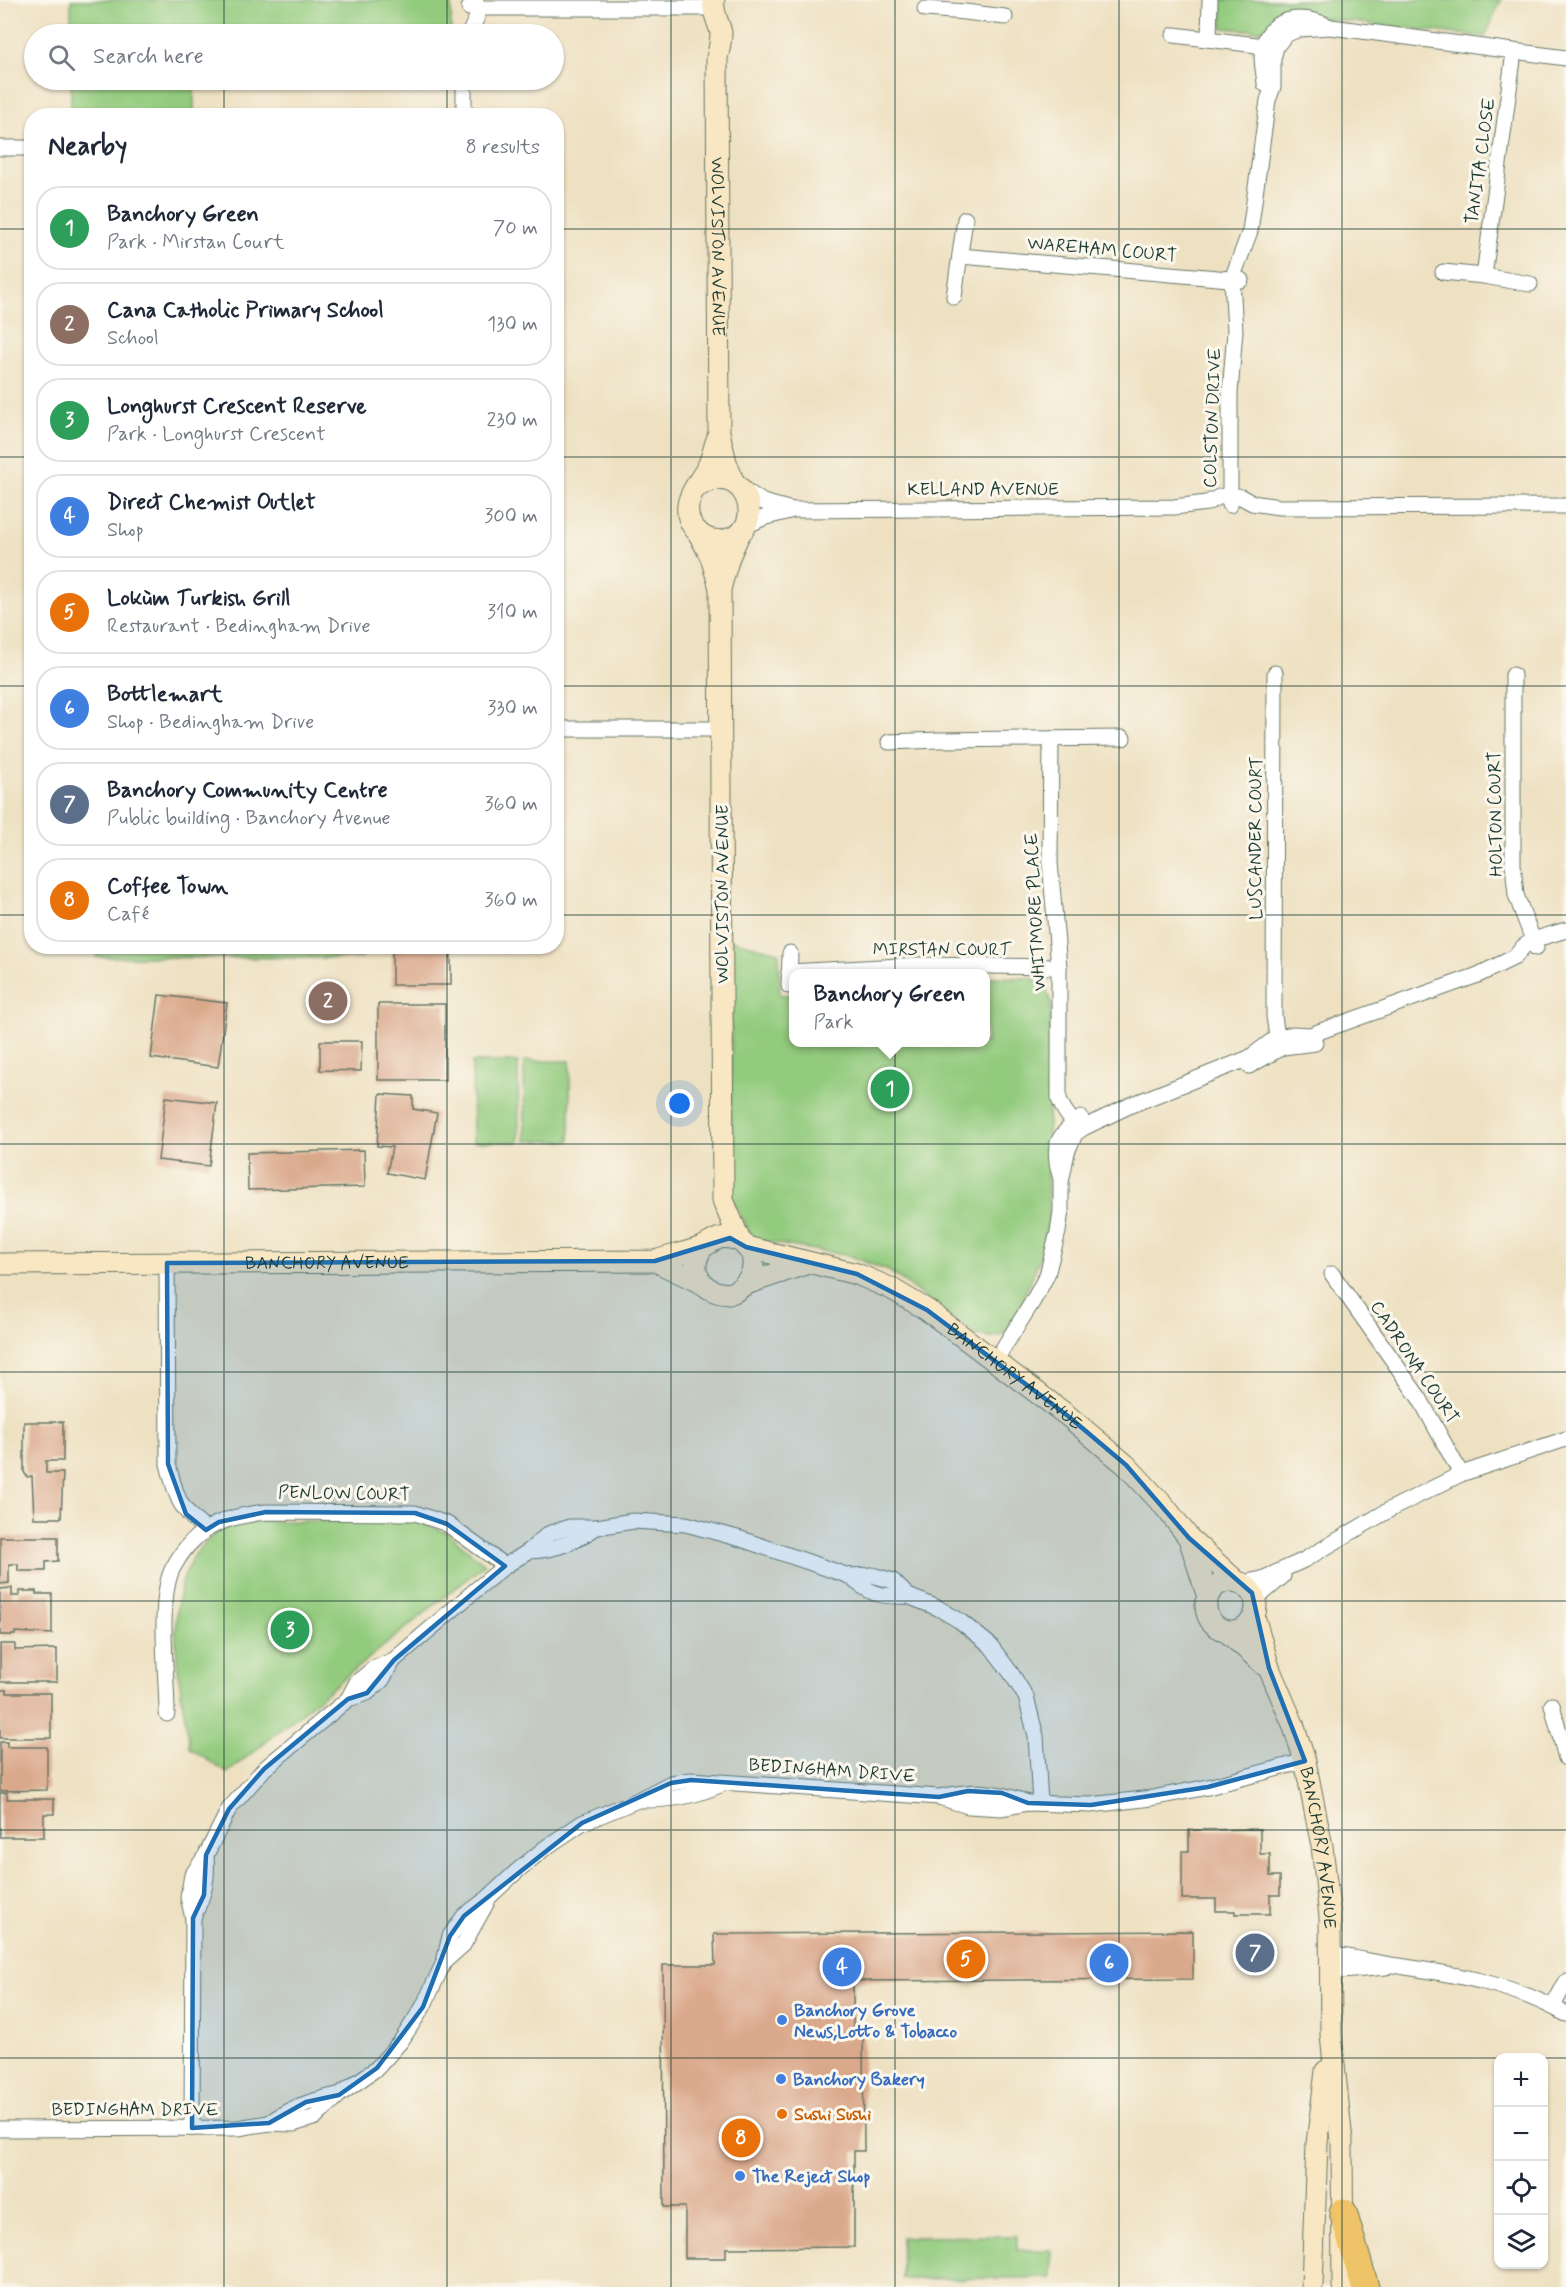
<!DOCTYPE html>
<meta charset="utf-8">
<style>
:root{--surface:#fff;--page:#f2f2f3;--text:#1f2937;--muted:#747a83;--line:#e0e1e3;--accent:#1f6fb2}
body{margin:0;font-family:Mynerve,sans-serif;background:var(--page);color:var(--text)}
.controls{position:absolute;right:18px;bottom:18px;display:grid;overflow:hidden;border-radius:12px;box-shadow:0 2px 4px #0004}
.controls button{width:54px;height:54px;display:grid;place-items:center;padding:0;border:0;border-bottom:2px solid var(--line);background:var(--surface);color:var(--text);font:30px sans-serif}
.you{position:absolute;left:680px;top:1104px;width:21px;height:21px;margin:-15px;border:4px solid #fff;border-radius:50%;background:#1a73e8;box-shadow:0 0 0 9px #1a73e833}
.badge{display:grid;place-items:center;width:39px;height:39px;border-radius:50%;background:var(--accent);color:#fff;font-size:20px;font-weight:700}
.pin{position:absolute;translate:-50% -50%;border:3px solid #fff;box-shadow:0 2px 6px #0006}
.popup{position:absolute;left:789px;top:969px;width:201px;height:78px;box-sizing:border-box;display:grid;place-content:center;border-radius:12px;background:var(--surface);filter:drop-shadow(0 2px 4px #0005);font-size:20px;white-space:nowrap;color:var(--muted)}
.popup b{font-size:22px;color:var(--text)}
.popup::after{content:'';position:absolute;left:50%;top:100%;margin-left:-12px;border:12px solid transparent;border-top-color:var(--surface)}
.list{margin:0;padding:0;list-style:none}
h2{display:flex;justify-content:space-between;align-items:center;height:78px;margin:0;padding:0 24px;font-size:26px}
h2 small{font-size:20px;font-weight:400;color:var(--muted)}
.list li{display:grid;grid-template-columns:39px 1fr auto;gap:18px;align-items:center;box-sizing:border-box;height:84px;margin:0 12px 12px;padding:0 12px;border:2px solid var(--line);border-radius:24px}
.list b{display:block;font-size:22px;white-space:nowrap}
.list p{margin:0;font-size:20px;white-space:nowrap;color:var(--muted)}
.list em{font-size:20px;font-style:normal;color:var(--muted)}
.icon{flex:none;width:33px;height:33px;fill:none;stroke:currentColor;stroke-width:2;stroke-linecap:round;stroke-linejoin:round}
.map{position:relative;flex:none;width:1566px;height:2287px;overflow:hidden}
.search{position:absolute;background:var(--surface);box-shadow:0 2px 4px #0004;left:24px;top:24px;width:540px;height:66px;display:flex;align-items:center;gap:15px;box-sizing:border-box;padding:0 21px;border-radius:33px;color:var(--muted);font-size:22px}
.panel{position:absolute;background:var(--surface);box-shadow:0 2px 4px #0004;left:24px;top:108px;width:540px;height:846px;border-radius:24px}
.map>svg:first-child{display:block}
</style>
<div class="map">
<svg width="1566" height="2287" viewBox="0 0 1566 2287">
<rect width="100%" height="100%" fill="#fbf7ec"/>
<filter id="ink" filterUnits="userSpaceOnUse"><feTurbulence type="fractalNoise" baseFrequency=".0167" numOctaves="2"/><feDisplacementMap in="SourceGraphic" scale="12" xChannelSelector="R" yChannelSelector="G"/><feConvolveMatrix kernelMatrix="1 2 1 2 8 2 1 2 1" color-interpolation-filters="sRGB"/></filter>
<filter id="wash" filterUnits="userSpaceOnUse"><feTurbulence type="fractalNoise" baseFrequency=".008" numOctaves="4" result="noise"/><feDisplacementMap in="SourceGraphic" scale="24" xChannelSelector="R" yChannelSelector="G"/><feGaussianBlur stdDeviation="1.35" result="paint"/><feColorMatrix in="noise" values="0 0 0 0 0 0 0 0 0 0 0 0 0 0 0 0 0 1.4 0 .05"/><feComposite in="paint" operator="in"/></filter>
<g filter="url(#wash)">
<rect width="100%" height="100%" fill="#eee1c2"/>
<!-- green -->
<g fill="#93cb7e" stroke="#598459" stroke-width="1.5">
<rect x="71" y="0" width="380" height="34"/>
<path d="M1221 0H1501L1485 37 1291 15 1258 31 1222 28Z"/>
<rect x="71" y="80" width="123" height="35"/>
<path d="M731 940 779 952 780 995H794V1042H986V977L1030 978 1044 983 1051 1002 1047 1175 1049 1217 1042 1253 1017 1313 1002 1335 990 1337 976 1335 889 1271 850 1256 754 1240 731 1198Z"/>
<path d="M96 947V946L367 947 361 958 96 957Z"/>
<path d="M524 1061H570V1141H525Z"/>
<path d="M472 1062H518L519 1142H473Z"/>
<path d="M263 1521H416L447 1533 485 1564 227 1773 190 1748C180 1681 150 1565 227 1527 236 1522 252 1522 263 1521Z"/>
<path d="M1017 2236V2250H1052V2278L902 2279 901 2237Z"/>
</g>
<g id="blocks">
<!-- building -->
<g fill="#daa88b">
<rect x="392" y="946" width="59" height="39"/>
<path d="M159 995 227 1003 218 1067 151 1058Z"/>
<rect x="378" y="1004" width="67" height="76"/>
<path d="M320 1041H362L361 1071 320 1070Z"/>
<path d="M380 1094 413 1096V1109L437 1113 425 1180 387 1173 392 1147 377 1146Z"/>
<path d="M166 1097 217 1103 209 1166 158 1160Z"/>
<path d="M364 1150 365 1187 248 1190 247 1153Z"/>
<path d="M24 1422H63V1461H46V1473H63L61 1518H34L32 1476 27 1477 24 1472Z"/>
<path d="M0 1537H58V1561L46 1562V1571H18V1564H9V1583L0 1584Z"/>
<path d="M12 1588V1596H19V1591H36V1594H52V1634L15 1632V1635H0V1589Z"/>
<path d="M0 1644H15V1650L57 1649V1682H0Z"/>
<path d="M0 1690H7V1693H51V1738H0Z"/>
<path d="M0 1742H7V1747H47V1790L0 1791Z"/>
<path d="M0 1793H7V1799H54V1814H44V1837H0Z"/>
<path d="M1260 1829V1854H1270V1876H1280V1895H1270V1914H1235V1911H1216V1899H1182V1851H1189V1830Z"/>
<path d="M1193 1931V1979L853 1981V2034H863L864 2151H854V2247L726 2248V2258H685V2207H664L663 1965H715L714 1934Z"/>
</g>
</g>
</g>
<g filter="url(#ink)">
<use href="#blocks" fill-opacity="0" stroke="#677666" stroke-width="1.5"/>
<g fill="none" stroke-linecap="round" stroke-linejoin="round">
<defs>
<g id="street">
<path d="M469 8H713"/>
<path d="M925 9 965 12 1005 17"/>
<path d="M469 34 477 17 476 0"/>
<path d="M1174 35 1273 47"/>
<path d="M1209 39 1210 0"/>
<path d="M1265 84C1264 72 1260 58 1263 46 1273 13 1306 15 1331 27L1566 58"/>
<path d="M464 116V80"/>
<path d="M0 148H32"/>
<path d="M960 256 1241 280"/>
<path d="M1443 272 1484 276 1530 284"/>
<path d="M1484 276 1514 52"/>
<path d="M954 297 965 219"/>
<path d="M740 487 763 502 792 510"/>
<path d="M1230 505V393L1235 331 1232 279 1250 231 1268 100 1273 87V59L1276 47 1285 35 1299 29 1331 27"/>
<path d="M744 527 763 518 793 510 1174 507 1207 503 1219 497 1230 495 1241 497 1252 503 1279 507 1566 506"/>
<path d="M1275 673 1274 1016 1277 1037 1283 1047"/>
<path d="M1513 675V864L1516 895 1536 948"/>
<path d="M556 729H721"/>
<path d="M1051 739 1050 862 1059 967V1099C1064 1112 1071 1122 1083 1128"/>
<path d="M889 742 939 740 1123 738"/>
<path d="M789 972 919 965 1059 967"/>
<path d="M789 986 790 953"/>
<path d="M1249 1066 1283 1047 1315 1043"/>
<path d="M1061 1179C1052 1149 1054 1137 1081 1118"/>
<path d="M167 1263 168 1464C177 1499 178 1507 206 1530"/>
<path d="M1332 1274 1420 1399 1461 1474"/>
<path d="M995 1361 1033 1301 1047 1275 1058 1232 1061 1211V1182L1067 1152 1075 1134 1083 1128 1131 1105 1249 1058 1277 1037 1293 1034 1310 1035 1478 975 1515 957 1523 947 1533 940 1566 930"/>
<path d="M529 1551C558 1550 573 1542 597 1527"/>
<path d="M849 1576C871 1595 880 1597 908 1596"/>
<path d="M1241 1583 1262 1579 1304 1560 1389 1510 1461 1474 1566 1439"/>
<path d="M1255 1600 1283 1576"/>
<path d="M348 1699 367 1693 382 1680 394 1660 479 1587 505 1566 529 1551 548 1534 569 1527H597L633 1521 686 1524 741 1539 849 1576 872 1575 893 1581 908 1596 938 1608 960 1621 990 1645 1011 1673 1026 1697 1036 1736 1040 1803"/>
<path d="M1552 1705 1566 1758"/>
<path d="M167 1714C167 1676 158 1605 171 1572 173 1567 177 1561 180 1556 201 1524 230 1516 266 1512L415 1513 447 1524 505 1566"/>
<path d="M942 1798 968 1806 1002 1808 1028 1803 1091 1805 1152 1798 1208 1787 1305 1761"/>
<path d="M641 1800C672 1800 692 1797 720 1785"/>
<path d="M193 1918C204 1894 208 1881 206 1855"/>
<path d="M1331 1955C1354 1957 1376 1963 1399 1966 1459 1975 1512 1984 1566 2014"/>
<path d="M444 1962 463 1945 487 1902"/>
<path d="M1331 1972 1386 1967"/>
<path d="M1553 2006 1566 1982"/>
<path d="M269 2123C291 2107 311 2101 337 2095"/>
<path d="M192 2128 193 1918 188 1897 192 1875 206 1855 229 1809 264 1769 348 1699 357 1682 373 1669 394 1660"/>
<path d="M0 2129 238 2128 269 2123 293 2124 316 2117 339 2095 377 2068 401 2041 423 2007 444 1962 450 1936 464 1916 488 1898 517 1871 545 1848 582 1823 638 1800 671 1783 691 1780 939 1797C975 1790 993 1790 1028 1803"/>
</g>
<g id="secondary">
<path id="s1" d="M714 0C712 13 719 22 721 33 721 42 719 50 717 58L719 433 726 462 734 483"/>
<path d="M697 487C745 455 771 531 725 540 704 544 685 526 688 505 690 491 703 477 709 464 713 454 715 444 719 434"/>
<path d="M698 532 711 557 720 588"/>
<path d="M740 1241 723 1200 720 589 729 557 740 532"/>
<path id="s2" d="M746 1247 857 1274 892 1289 927 1310 1068 1416 1126 1465 1165 1507 1189 1538 1237 1582"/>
<path d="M655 1261 703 1284"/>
<path id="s3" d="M0 1264 655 1261C670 1256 685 1253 700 1248 711 1244 717 1235 730 1238 762 1244 760 1283 729 1294 702 1293 686 1271 703 1247"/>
<path d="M746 1284 808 1263"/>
<path d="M1189 1538 1208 1597"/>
<circle cx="1231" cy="1606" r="25"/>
<path id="s4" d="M1254 1616 1269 1668 1293 1724 1305 1761 1322 1846 1330 1917 1331 2035 1342 2142 1343 2287"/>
<path d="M1226 1631 1268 1668"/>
<path d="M1312 2287 1317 2143 1326 2071"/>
</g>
<path id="highway" d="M1343 2212 1365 2287"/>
</defs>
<!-- street casing -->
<use href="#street" stroke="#677666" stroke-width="17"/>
<!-- secondary casing -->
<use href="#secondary" stroke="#677666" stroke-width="23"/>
<!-- highway casing -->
<use href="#highway" stroke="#677666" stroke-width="29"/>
<!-- street -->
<use href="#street" stroke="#fff" stroke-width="15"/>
<!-- secondary -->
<use href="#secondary" stroke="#f9e7c3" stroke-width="21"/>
<!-- highway -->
<use href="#highway" stroke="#efc469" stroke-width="27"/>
</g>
</g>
<!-- marked area -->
<path fill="#1f6fb2" fill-opacity="0.2" stroke="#1f6fb2" stroke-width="4.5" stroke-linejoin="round" d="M730 1238 746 1247 857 1274 927 1310 1068 1416 1126 1465 1189 1538 1252 1593 1269 1668 1305 1761 1208 1787 1091 1805 1028 1803 1002 1793 968 1791 939 1797 691 1780 671 1783 582 1823 464 1916 450 1936 423 2007 377 2068 339 2095 306 2102 269 2123 192 2128 193 1918 204 1895 206 1855 229 1809 264 1769 348 1699 367 1693 394 1660 505 1566 447 1524 415 1513 266 1512 219 1522 206 1530 186 1514 168 1464 167 1263 655 1261Z"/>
<!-- grid -->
<path fill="none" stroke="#1f3d34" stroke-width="1.5" stroke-opacity="0.55" d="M224 0V34M447 0V34M671 0V2287M895 0V2287M1119 0V2287M1342 0V2287M224 80V116M447 80V116M0 229H32M556 229H1566M0 457H32M556 457H1566M0 686H32M556 686H1566M0 915H32M556 915H1566M224 946V2287M447 946V2287M0 1144H1566M0 1372H1566M0 1601H1566M0 1830H1566M0 2058H1498M1544 2058H1566"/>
<!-- markers -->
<g fill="#3f7fe0" stroke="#fbf7ec" stroke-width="2">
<circle cx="782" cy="2020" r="6"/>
<circle cx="781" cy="2079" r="6"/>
<circle cx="740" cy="2176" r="6"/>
</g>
<circle fill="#e8710a" stroke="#fbf7ec" stroke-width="2" cx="782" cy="2114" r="6"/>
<g text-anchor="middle" stroke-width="6" stroke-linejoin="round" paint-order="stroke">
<!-- street labels -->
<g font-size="18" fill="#1f3d34" stroke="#fbf7ec">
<text transform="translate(1480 161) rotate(-82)" y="6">TANITA CLOSE</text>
<text dy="6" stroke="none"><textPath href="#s1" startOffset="248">WOLVISTON AVENUE</textPath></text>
<text transform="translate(1102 249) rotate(5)" y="6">WAREHAM COURT</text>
<text transform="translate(1212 418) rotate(-88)" y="6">COLSTON DRIVE</text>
<text x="983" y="495">KELLAND AVENUE</text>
<text transform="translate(1495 814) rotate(-91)" y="6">HOLTON COURT</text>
<text transform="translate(1255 838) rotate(-90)" y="6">LUSCANDER COURT</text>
<text transform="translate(722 894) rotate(-90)" y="6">WOLVISTON AVENUE</text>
<text transform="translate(1035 912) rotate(-93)" y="6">WHITMORE PLACE</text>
<text x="942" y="955">MIRSTAN COURT</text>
<text dy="6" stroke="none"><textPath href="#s3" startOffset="327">BANCHORY AVENUE</textPath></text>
<text transform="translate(1415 1362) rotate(56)" y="6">CADRONA COURT</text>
<text dy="6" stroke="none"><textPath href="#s2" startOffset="303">BANCHORY AVENUE</textPath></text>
<text transform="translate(344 1493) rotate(1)" y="6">PENLOW COURT</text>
<text transform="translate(832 1770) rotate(4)" y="6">BEDINGHAM DRIVE</text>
<text dy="6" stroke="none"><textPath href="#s4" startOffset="242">BANCHORY AVENUE</textPath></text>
<text x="135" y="2115">BEDINGHAM DRIVE</text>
</g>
<!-- shop labels -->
<g font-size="18" font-weight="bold" fill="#366cbe" stroke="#fbf7ec" text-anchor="start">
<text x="794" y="2016">Banchory Grove<tspan x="794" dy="21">News,Lotto &amp; Tobacco</tspan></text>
<text x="793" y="2085">Banchory Bakery</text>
<text x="752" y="2182">The Reject Shop</text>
</g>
<!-- food labels -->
<g font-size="18" font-weight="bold" fill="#c56008" stroke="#fbf7ec" text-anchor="start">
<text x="794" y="2120">Sushi Sushi</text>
</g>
</g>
</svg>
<div class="controls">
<button>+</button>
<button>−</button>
<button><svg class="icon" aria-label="locate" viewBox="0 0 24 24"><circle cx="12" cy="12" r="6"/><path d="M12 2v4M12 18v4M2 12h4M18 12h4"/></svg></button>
<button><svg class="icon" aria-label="layers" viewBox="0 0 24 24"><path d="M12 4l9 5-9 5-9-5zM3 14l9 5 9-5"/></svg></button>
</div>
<div class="you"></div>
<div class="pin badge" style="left:890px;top:1089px;background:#2e9e5b">1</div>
<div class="popup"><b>Banchory Green</b>Park</div>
<div class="pin badge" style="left:328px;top:1001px;background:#8d6e63">2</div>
<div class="pin badge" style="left:290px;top:1630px;background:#2e9e5b">3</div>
<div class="pin badge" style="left:842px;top:1967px;background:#3f7fe0">4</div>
<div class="pin badge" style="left:966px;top:1959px;background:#e8710a">5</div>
<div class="pin badge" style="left:1109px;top:1963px;background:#3f7fe0">6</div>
<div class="pin badge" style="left:1255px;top:1953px;background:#5c6f8a">7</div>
<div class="pin badge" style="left:741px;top:2138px;background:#e8710a">8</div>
<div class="search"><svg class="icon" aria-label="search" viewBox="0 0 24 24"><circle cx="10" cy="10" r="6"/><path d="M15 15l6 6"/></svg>Search here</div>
<section class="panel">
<h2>Nearby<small>8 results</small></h2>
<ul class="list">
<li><span class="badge" style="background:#2e9e5b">1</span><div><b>Banchory Green</b><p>Park · Mirstan Court</p></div><em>70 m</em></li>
<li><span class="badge" style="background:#8d6e63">2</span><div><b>Cana Catholic Primary School</b><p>School</p></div><em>130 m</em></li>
<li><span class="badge" style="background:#2e9e5b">3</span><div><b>Longhurst Crescent Reserve</b><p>Park · Longhurst Crescent</p></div><em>230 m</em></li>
<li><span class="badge" style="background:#3f7fe0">4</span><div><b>Direct Chemist Outlet</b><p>Shop</p></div><em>300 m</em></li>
<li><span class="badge" style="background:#e8710a">5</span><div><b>Lokùm Turkish Grill</b><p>Restaurant · Bedingham Drive</p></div><em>310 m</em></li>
<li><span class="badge" style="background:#3f7fe0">6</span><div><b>Bottlemart</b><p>Shop · Bedingham Drive</p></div><em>330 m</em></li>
<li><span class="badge" style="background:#5c6f8a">7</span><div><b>Banchory Community Centre</b><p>Public building · Banchory Avenue</p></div><em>360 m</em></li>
<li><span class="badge" style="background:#e8710a">8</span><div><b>Coffee Town</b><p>Café</p></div><em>360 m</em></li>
</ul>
</section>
</div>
